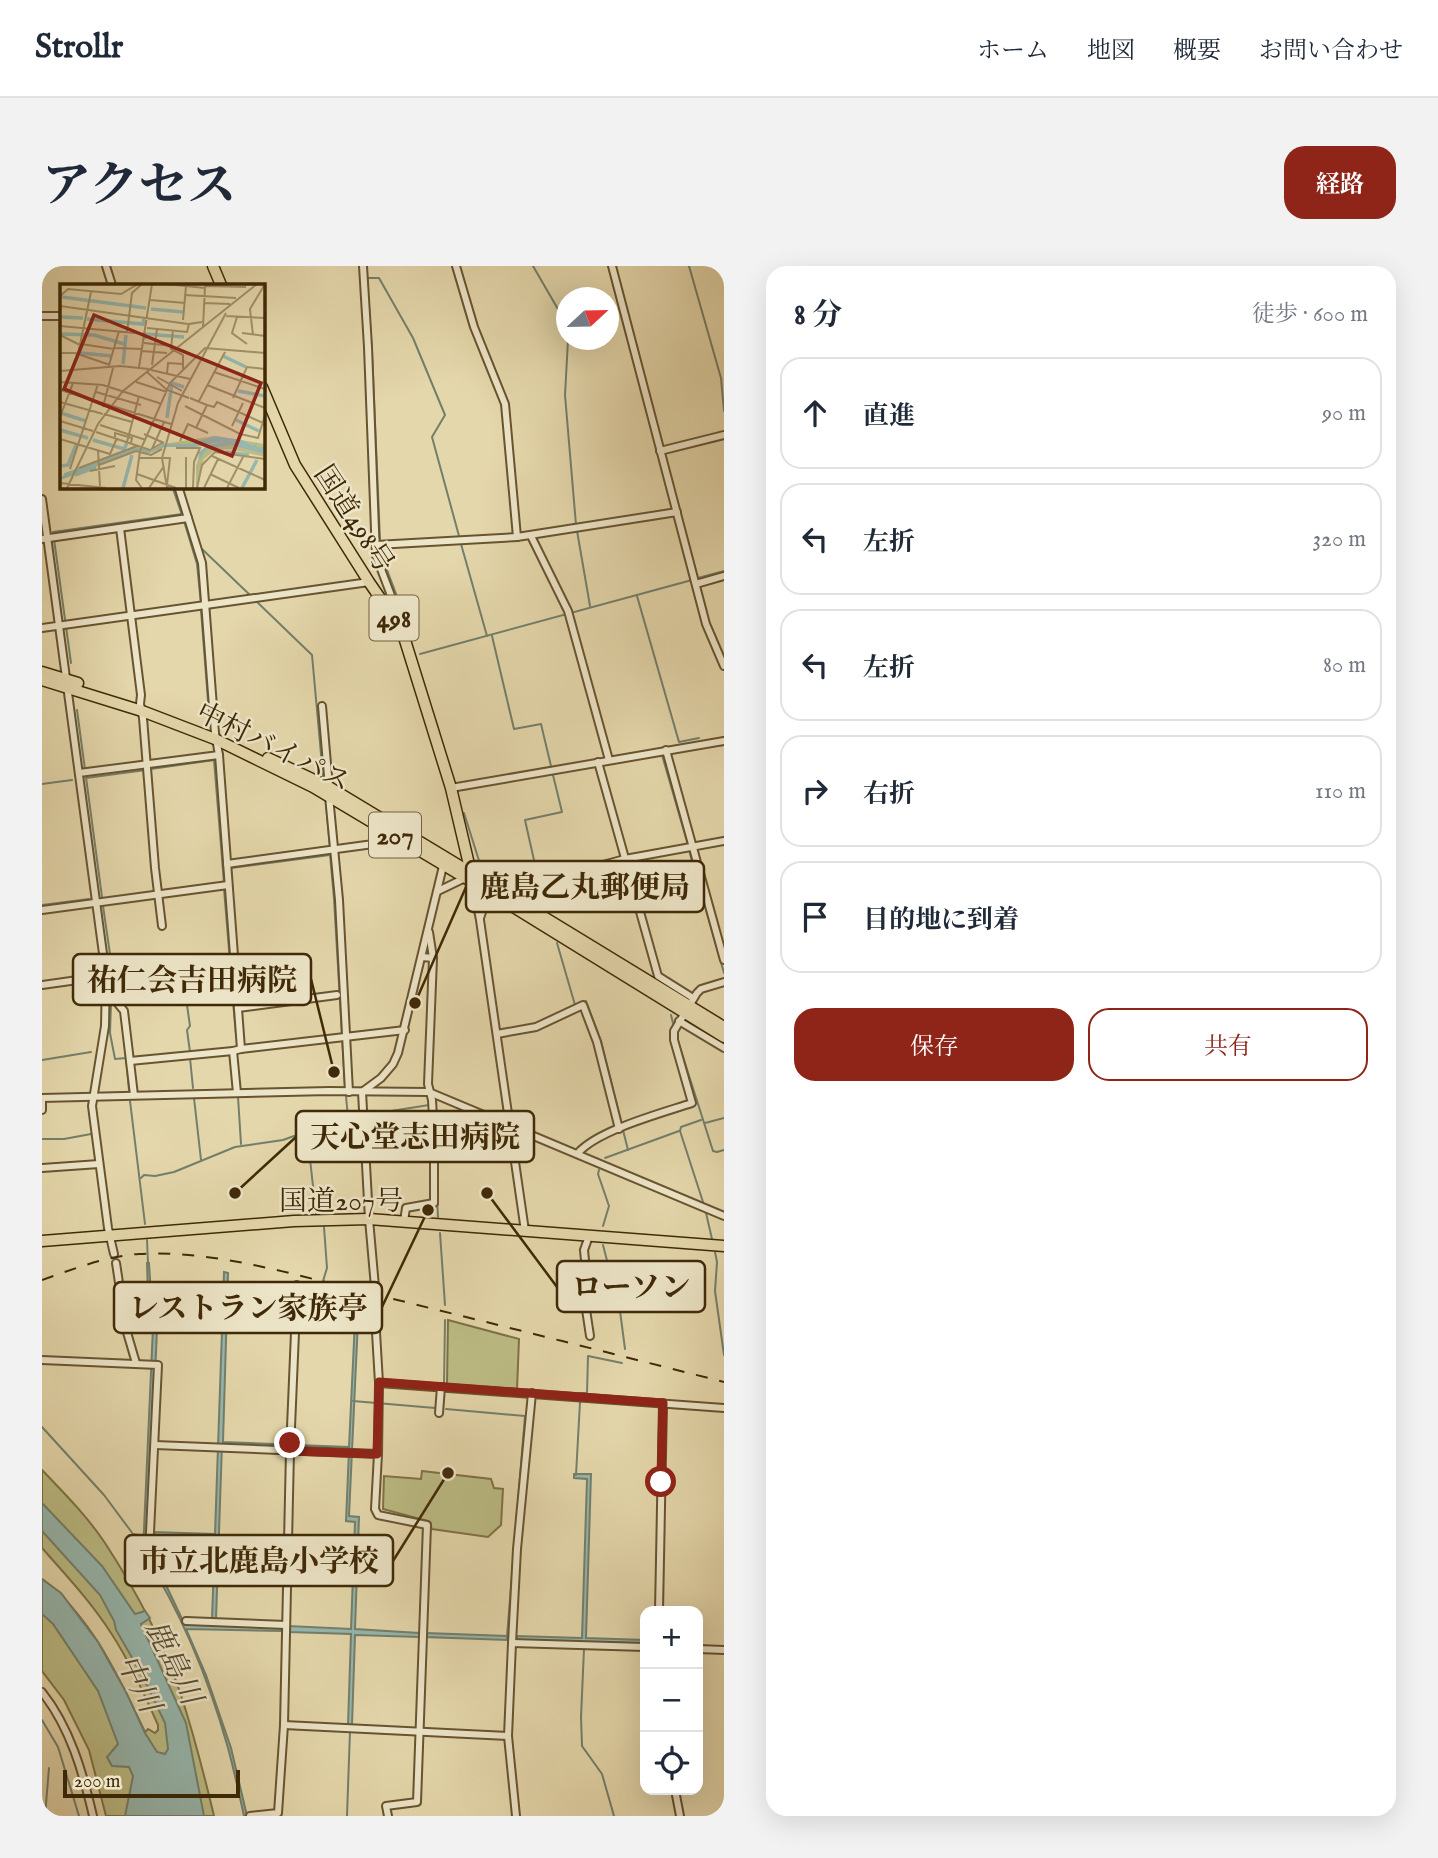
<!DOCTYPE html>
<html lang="ja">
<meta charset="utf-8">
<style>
:root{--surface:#fff;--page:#f2f2f3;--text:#1f2937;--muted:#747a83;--line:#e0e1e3;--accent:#8f2418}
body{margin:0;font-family:"IM FELL English","Noto Serif JP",serif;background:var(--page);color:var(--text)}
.controls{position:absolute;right:21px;bottom:21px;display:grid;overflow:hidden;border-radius:14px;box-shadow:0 7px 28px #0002}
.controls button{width:63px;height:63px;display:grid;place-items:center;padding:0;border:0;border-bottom:2px solid var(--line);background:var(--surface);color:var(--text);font:35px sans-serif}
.compass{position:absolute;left:514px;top:21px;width:63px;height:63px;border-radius:50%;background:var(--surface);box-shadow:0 7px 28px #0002;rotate:68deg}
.scale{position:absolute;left:21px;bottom:18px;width:177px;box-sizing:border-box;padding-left:7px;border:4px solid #3f2907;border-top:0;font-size:19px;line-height:24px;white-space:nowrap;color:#3f2907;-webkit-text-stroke:5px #ede5c8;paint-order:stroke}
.stop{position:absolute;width:21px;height:21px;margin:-16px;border:5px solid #8f2418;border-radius:50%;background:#fff}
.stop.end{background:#8f2418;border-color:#fff;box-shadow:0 2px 7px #0008}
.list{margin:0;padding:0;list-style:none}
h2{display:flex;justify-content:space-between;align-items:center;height:91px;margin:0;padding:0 28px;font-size:30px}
h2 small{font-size:23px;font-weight:400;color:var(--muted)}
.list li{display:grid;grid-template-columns:46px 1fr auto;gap:21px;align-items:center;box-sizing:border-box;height:112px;margin:0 14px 14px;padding:0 14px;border:2px solid var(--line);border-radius:21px}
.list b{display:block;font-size:26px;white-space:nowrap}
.list em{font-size:23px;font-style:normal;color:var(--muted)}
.actions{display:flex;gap:14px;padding:21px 28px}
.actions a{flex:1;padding:16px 0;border:2px solid var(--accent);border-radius:21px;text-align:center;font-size:24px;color:var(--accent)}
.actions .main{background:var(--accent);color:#fff}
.icon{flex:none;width:38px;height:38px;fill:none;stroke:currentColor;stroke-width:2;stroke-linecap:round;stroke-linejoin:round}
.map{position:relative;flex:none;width:682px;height:1550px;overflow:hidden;border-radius:21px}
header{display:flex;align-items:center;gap:42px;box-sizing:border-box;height:98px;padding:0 35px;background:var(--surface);border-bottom:2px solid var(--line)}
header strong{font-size:33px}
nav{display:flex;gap:38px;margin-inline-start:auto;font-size:24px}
.intro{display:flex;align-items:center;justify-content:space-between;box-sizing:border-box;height:168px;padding:0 42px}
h1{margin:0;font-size:49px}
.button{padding:18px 32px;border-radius:21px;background:var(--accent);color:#fff;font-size:24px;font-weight:700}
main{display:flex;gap:42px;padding:0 42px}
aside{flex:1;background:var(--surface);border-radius:21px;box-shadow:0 7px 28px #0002}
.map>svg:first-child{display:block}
</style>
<header>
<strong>Strollr</strong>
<nav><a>ホーム</a><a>地図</a><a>概要</a><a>お問い合わせ</a></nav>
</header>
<div class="intro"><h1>アクセス</h1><a class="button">経路</a></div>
<main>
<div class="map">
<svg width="682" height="1550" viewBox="0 0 682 1550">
<rect width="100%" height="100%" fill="#e4d7ab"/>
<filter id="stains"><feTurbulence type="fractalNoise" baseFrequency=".00286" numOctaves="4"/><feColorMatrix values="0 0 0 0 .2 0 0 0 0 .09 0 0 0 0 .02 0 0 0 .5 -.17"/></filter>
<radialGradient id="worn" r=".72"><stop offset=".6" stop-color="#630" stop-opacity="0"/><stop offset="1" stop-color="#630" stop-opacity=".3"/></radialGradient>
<!-- green -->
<g fill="#bcbc84" stroke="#7e7246" stroke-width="2">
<path d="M406 1054 477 1073 475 1124 405 1119Z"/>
<path d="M0 1204C22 1227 45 1250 63 1277 93 1323 120 1373 138 1426 151 1466 162 1508 172 1550H156L94 1365 0 1245Z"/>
<path d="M380 1205 449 1213 452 1222 461 1223 459 1259 446 1271 390 1263 386 1255 341 1243 342 1210 379 1213Z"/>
<path d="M0 1259 60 1322 132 1463 119 1521 0 1313C49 1350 77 1411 103 1466L106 1463 113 1467 116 1464V1459C102 1428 88 1396 69 1367 49 1336 24 1309 0 1282Z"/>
<path d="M0 1330 95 1481 96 1550H64L47 1484 22 1434 0 1405Z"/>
</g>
<!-- water -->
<g fill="#96b8af" stroke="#737f6c" stroke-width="2">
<path d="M105 997H107L109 1029 115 1064 105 1287 122 1315 142 1357 239 1361V1365L144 1363 164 1409 189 1482 205 1550H202C197 1527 192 1504 186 1482 167 1414 139 1346 101 1286L111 1061 106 1030Z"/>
<path d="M182 1006 186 1007 181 1176 307 1181 314 1033H317L307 1250 317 1251 313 1363 377 1367V1371L313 1369 310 1459H306L309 1368 247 1366V1360L309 1363 313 1256 304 1255 307 1184 180 1179 174 1353H170L173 1271 112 1269V1266L173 1268Z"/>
<path d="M532 1208H549L544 1372 603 1374V1378L475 1374V1370L540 1372 545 1213 532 1212Z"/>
<path d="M0 1237 60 1300 93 1348 103 1345 108 1352 99 1358 144 1457 162 1550H83L91 1510 87 1501 70 1500 65 1491 76 1478 56 1425 11 1358 0 1348V1313L19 1327 56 1376 84 1426 103 1467 115 1486 123 1488 126 1483 123 1457 100 1409 74 1364 72 1355 58 1329 0 1265Z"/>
<path d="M384 1367 465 1370V1374L383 1371Z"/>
</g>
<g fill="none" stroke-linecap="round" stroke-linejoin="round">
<!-- stream -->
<g stroke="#737f6c" stroke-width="2">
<path d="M60 0 66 19"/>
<path d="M491 0 524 57"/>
<path d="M647 0 679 112 682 145"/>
<path d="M324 1 330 85 338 274"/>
<path d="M325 12H337L371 72 403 149 390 171 417 270"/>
<path d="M526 74 523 129 534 259 548 340"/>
<path d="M130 220 140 249"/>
<path d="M142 255 155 298 159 338"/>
<path d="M419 278 445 370"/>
<path d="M338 282 339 288 356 333"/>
<path d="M160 283 210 331"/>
<path d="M656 312 682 305"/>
<path d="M595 330 637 476 657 472"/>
<path d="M214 335 270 389 281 510"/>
<path d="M159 344 166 435"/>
<path d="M450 370 472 463 499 458 509 500"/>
<path d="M378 388 650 314"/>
<path d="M29 397 11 266 140 248"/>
<path d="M35 444 60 631"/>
<path d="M665 481 682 479"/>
<path d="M620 489 646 579"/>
<path d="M109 503 172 494 182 617"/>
<path d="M44 512 104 504"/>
<path d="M0 518 30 514"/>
<path d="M284 538 288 582"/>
<path d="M422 547 439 601 470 620"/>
<path d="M647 584 682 707"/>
<path d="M288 588 292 633 303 820"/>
<path d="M189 602 288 589"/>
<path d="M496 612 483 554 520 546 511 509"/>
<path d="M498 621 505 644"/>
<path d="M182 623 189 708"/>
<path d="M478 625 582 597"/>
<path d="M0 639 47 633"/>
<path d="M61 640 70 702"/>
<path d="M515 677 533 739 537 738"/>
<path d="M139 696 141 712"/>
<path d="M189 714 194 768"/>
<path d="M142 718 148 760 145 764 148 786"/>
<path d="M542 736 544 735 559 775 580 859"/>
<path d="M69 738 68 767 73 793 84 792 87 824"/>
<path d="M629 749 631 757"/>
<path d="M635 772 671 885 675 886 682 884"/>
<path d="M148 792 151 822"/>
<path d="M0 794 49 786"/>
<path d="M304 830 306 852"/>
<path d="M196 831 199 878"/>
<path d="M152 832 159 894"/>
<path d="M88 835 103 958"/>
<path d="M324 849 387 839"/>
<path d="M659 854 639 861 638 865 661 936"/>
<path d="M394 856 395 896"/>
<path d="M663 857 682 852"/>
<path d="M581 864 586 884"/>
<path d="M265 866 274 947"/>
<path d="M0 873H22L49 868"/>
<path d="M563 892 637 865"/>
<path d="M557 904 556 908 567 940 561 960"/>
<path d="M99 912 102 909 113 910 132 906 193 881 241 874 274 862 318 850"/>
<path d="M395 933 396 951"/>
<path d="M664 947 670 973"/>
<path d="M282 961 285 1002 278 1025 315 1035"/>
<path d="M398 967 403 1039"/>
<path d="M105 974 106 997"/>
<path d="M561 979 578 1045 583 1083"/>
<path d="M673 986 675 996 673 1025 682 1089"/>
<path d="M402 1119 403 1054"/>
<path d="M539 1130V1127H545L546 1090 580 1097"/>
<path d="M311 1135 393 1142"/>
<path d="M404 1143 483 1150 465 1370"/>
<path d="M0 1161 62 1229 91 1268 103 1270"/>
<path d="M534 1209 538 1136"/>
<path d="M542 1383 539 1451 540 1480 560 1508 572 1550"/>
<path d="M0 1454 16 1481 37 1550"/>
<path d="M3 1550 7 1502"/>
<path d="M305 1550 308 1465"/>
</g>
<defs>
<g id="minor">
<path d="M64 0 70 19"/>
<path d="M321 0 326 81 334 290 353 340 356 354"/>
<path d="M414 0 432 61 463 138 475 271"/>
<path d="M570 0 664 358 682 400"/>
<path d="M0 50H19"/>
<path d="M618 185 682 169"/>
<path d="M136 220 160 297 173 467 177 489 199 783"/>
<path d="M0 233 64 710 63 760 50 840 66 962 72 988"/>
<path d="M78 262 99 429 98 438 101 452 113 602 120 660"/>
<path d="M489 270 526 345 567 494"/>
<path d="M0 273 146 252"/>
<path d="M334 279 475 271 635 246"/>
<path d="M654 318 682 310"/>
<path d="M0 362 327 316"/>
<path d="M280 440 287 521"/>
<path d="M624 484 682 694"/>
<path d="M556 496 616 710 651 732"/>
<path d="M37 507 177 489"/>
<path d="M409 522 682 475"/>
<path d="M287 530 297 634 307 826"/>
<path d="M185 598 346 576 355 570"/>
<path d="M430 614 438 654 483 965"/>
<path d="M396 625 423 612"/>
<path d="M0 644 186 619"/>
<path d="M438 652C446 626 450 640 465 629 468 626 471 623 475 622L583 593 682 575"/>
<path d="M387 666 391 692"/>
<path d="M130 716 193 710"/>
<path d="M0 719 64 710"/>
<path d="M65 731 73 734 82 745 92 829"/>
<path d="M196 742 295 729"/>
<path d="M637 755 682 782"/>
<path d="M455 768 494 761 541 739 555 776 577 863"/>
<path d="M88 795 191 785"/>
<path d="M195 827 191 785 199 783 363 764"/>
<path d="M0 832 287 825 387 826 682 950"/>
<path d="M0 835V844"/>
<path d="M536 887C556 864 620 847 650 837L632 774V765L655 727 659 723 682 716"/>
<path d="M0 902 57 898"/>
<path d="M362 955 364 942 392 937V868L390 834 386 818 391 692 380 691"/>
<path d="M547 970 542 984 544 1005 539 1010 548 1070"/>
<path d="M74 997 84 1063 94 1097"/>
<path d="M333 1021 327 953 320 826 339 812 351 798 356 787 402 596"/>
<path d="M0 1094 116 1099 107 1287"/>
<path d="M337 1117 682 1142"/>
<path d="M397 1147 399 1121"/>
<path d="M113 1179 336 1188 337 1117 332 1032"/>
<path d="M336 1188 333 1243 336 1249 385 1259 375 1536 344 1540 346 1550"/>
<path d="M617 1345 621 1137"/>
<path d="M144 1355 244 1359"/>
<path d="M470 1377 603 1381"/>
<path d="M656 1383 682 1384"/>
<path d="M0 1426C28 1461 41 1507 51 1550"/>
<path d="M242 1459 466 1470"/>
<path d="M633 1524 638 1550"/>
<path d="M208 1550 236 1547 242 1459 248 1185 255 1019"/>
<path d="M474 1550 466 1470 470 1377 475 1283 490 1127"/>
</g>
<g id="highway">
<path d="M171 0 179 19"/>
<path d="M220 121 253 199 327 316 356 358 362 371 409 522 429 607"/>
<path d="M0 406 36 417"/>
<path d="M0 414 100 445 173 473 271 521 457 632 682 771"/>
<path d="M226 492 287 521 441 614"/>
<path d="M487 642 682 761"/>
<path d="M0 975 252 955 327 953 682 980"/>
</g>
</defs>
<!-- minor casing -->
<use href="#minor" stroke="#685430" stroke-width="10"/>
<!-- highway casing -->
<use href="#highway" stroke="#3f2907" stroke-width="13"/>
<!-- minor -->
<use href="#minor" stroke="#ede5c8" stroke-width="6"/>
<!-- highway -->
<use href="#highway" stroke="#e4d7ab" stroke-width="10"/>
<!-- rail -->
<path stroke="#3f2907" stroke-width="2" stroke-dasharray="12 12" stroke-linecap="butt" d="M0 1014C32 1003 64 990 97 988 175 984 252 1009 327 1027 445 1056 564 1086 682 1116"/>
</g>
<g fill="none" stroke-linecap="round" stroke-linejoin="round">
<!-- route -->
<path stroke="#8f2418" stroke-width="9" d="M248 1177V1185L335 1188 337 1116 621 1137 619 1216"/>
</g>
<g text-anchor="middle" stroke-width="5" stroke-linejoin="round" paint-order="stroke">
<!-- shield labels -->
<g fill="#ede5c8" stroke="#736141" stroke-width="2">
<rect x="327.5" y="329.5" width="49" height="45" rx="5"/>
<rect x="327" y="546.5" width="52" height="45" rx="5"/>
</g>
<g font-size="26" font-weight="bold" fill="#3f2907">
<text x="352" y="361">498</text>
<text x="353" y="578">207</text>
</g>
<!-- street labels -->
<g font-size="28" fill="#3f2907" stroke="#ede5c8">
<text transform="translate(313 252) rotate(57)" y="10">国道498号</text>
<text transform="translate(232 480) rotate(26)" y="10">中村バイパス</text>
<text x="299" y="944">国道207号</text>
</g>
<!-- water labels -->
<g font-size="30" font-style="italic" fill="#554d31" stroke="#ede5c8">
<text transform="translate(132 1396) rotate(64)" y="10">鹿島川</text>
<text transform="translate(97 1417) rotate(64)" y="10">中川</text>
</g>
</g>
<!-- overview -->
<g transform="translate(18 18)">
<rect width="205" height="205" fill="#e4d7ab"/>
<path d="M155 152 205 160V167L168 159 205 169V173L170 165 155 166 144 175 136 204V181L145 163 167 156 136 163H104L87 170 80 166 0 196 5 189 78 163 91 167 103 160Z" fill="#bcbc84"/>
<path d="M154 152 182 156 194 162 197 158 196 163H204L205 170 171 161 147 165 139 176 136 204 139 168 148 161 170 156 135 163H104L87 170 80 166 0 196 5 189 76 163 91 167 103 160H132Z" fill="#96b8af"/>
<path fill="none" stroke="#96b8af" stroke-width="3.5" d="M2 13 86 24M91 25 123 28M0 33 23 34M27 35 83 40 84 35M1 50 34 51 64 60M85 55 86 50 124 53M20 69 52 72M163 72 186 83M63 80 66 51M178 107 205 112M1 129 26 137M107 134 112 99 124 103M176 136 199 147M0 146 28 154M33 156 64 165 67 159M166 168 189 171M0 182 8 181 16 161M15 191 36 183M63 204 72 171M182 204 197 176"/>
<path fill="none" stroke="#a29169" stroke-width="2" d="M106 0 145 4M125 11 176 14M0 12 8 5 61 10 78 0M90 16 125 19M144 19 170 20M0 22 128 40M166 32 205 34M177 33 172 49 187 60M123 36 126 2M0 42 86 50M143 43 145 2 186 3M87 44 127 48 129 40 142 38M113 46 111 65 123 71V85M67 48 72 9 82 0M182 49 205 52M0 51 20 61M193 51 190 25 205 0M84 59 113 62M21 60 54 65M55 64 82 65M82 67 107 69M0 69H15L50 81M18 70 31 8M49 81 59 47M92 81 97 45M79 83 92 0M91 86 130 95M0 87 60 82 89 85M87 88 107 106 129 114M154 88 205 105M107 89 108 79 123 80M97 93 122 107M0 98 43 101 102 120M76 98 107 108M147 101 205 124M0 106 111 140M36 108 81 121M130 114 147 121 136 144M173 114 187 83 205 85M139 117 165 68M0 118 43 130M147 121 154 123 157 118 205 140M125 122 180 150 198 154 205 131M43 123 53 84M44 130 72 138M0 133 13 99M0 137 33 147M40 141 86 156M172 142 183 119M36 148 90 166 102 159M84 150 104 159M55 153V149L72 154 71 159M0 155 50 170 57 154M120 157 128 140 148 149M67 158 79 112M116 164H140L134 178 133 204M92 165 104 138M38 166 40 202M152 172 205 196M79 174H102M102 174H110L107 201M39 181 76 167 91 171 102 165M19 184 77 162M10 185 38 100M30 187 55 182M77 190 116 204M150 190 179 204M0 199 46 204M7 204 38 140 63 107 197 0M82 204 76 196 80 167 110 99 145 64 205 69M89 204 104 182M107 204 102 174 118 119 166 29M126 204V173M137 204 142 181 155 168 205 175M144 204 158 175M167 204 184 171"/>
<path fill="#8f2418" fill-opacity="0.15" stroke="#8f2418" stroke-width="3.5" d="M34 31 201 99 172 172 4 105Z"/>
<rect width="205" height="205" fill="none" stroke="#3f2907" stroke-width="3.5"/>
</g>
<!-- callouts -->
<path fill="none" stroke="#3f2907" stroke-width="2.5" d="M373 737L424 621M292 806L269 713M193 927L254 871M445 927L515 1021M386 944L340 1041M406 1207L351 1295"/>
<g fill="#3f2907" stroke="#ede5c8" stroke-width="2.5">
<circle cx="373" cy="737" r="7"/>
<circle cx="292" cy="806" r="7"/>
<circle cx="193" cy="927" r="7"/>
<circle cx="445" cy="927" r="7"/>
<circle cx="386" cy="944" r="7"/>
<circle cx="406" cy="1207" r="7"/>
</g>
<g fill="#ede5c8" stroke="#3f2907" stroke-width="2.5">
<rect x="424" y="595" width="238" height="51" rx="7"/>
<rect x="31" y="688" width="238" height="51" rx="7"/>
<rect x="254" y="845" width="238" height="51" rx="7"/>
<rect x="515" y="995" width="148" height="51" rx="7"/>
<rect x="72" y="1016" width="268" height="51" rx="7"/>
<rect x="83" y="1269" width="268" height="51" rx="7"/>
</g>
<g font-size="30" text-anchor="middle" font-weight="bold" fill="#3f2907">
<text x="543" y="631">鹿島乙丸郵便局</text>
<text x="150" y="724">祐仁会吉田病院</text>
<text x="373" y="881">天心堂志田病院</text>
<text x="589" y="1031">ローソン</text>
<text x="206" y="1052">レストラン家族亭</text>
<text x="217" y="1305">市立北鹿島小学校</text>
</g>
<rect width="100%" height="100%" filter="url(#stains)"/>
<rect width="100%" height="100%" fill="url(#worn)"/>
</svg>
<div class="controls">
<button>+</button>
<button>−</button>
<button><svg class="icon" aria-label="locate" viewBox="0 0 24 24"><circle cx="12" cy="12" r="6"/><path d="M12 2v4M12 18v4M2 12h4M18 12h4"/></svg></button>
</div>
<svg class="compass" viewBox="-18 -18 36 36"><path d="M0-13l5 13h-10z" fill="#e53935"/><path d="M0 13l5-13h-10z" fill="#747a83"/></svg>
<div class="scale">200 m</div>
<div class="stop" style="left:619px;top:1216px"></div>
<div class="stop end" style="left:248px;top:1177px"></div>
</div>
<aside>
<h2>8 分<small>徒歩 · 600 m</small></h2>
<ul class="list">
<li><svg class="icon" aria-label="ahead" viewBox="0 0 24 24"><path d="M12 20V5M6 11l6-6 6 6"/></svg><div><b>直進</b></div><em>90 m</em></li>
<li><svg class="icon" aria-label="left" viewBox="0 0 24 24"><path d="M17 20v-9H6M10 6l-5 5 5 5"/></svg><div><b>左折</b></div><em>320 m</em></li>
<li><svg class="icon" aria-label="left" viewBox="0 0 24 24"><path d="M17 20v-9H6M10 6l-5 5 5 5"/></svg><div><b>左折</b></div><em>80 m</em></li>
<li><svg class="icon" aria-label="right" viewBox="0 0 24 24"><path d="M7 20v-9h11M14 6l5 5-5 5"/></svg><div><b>右折</b></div><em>110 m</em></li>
<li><svg class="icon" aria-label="arrive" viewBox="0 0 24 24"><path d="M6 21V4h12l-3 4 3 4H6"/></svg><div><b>目的地に到着</b></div></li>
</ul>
<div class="actions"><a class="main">保存</a><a>共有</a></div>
</aside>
</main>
